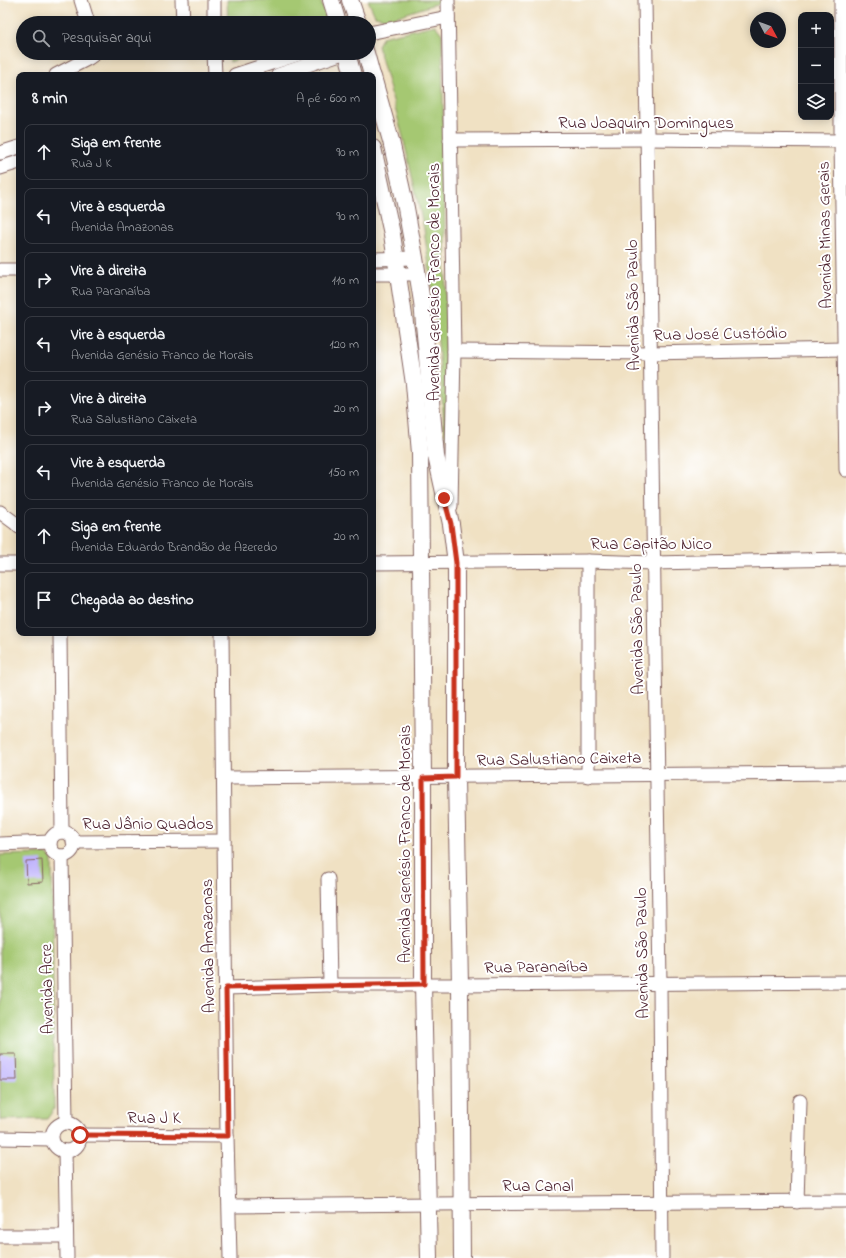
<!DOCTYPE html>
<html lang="pt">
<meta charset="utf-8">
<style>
:root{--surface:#171b24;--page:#20242c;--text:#f1f3f6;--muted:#9ea1a6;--line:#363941}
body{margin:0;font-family:"Indie Flower",sans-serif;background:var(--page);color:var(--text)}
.controls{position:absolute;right:12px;top:12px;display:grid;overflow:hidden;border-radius:8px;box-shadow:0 2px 10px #0003}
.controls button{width:36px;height:36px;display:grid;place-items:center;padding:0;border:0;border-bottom:1px solid var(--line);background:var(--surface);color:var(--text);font:20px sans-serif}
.compass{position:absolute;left:750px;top:12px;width:36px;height:36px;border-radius:50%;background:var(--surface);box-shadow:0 2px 10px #0003;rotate:131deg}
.stop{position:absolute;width:12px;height:12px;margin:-9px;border:3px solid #c8321e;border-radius:50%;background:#fff}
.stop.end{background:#c8321e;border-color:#fff;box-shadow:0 1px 4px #0008}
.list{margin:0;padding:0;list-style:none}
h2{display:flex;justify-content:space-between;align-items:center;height:52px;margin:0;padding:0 16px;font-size:17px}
h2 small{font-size:13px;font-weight:400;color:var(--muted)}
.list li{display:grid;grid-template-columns:26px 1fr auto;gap:12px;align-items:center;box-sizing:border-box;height:56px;margin:0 8px 8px;padding:0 8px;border:1px solid var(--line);border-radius:8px}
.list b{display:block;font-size:15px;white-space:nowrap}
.list p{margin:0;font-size:13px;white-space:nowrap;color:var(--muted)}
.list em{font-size:13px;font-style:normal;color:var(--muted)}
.icon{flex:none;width:22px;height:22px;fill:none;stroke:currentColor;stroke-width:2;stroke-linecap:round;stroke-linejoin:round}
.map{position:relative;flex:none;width:846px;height:1258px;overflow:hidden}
.search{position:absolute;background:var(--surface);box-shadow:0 2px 10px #0003;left:16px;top:16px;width:360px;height:44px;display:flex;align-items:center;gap:10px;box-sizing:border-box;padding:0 14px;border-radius:22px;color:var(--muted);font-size:15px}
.panel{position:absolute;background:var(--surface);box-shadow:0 2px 10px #0003;left:16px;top:72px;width:360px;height:564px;border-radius:8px}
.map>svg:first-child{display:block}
</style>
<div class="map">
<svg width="846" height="1258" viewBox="0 0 846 1258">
<rect width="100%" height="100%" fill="#fff"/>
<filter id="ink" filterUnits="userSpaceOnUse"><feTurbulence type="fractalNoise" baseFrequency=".025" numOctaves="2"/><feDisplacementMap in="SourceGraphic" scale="8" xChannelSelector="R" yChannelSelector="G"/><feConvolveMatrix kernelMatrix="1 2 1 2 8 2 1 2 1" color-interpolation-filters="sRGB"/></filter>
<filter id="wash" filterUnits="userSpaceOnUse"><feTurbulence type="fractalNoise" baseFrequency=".012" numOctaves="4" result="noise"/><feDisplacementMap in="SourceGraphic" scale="16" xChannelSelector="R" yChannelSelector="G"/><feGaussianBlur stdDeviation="0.9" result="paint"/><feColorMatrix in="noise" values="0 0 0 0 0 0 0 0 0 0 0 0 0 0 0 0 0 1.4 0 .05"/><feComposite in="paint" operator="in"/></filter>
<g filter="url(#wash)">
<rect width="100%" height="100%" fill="#f0e1c3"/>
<!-- green -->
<g fill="#a5c872" stroke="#78744e">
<path d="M227 0H320L329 23H228Z"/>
<path d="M368 0H439L438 3 389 19 375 16Z"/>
<path d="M435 25 442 34 448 437 445 438 436 317 424 229 403 137 378 46 382 37Z"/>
<path d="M229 53H256L230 62Z"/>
<path d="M46 854 52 859 54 1109 47 1119 0 1120V855Z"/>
</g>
<g id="blocks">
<!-- building -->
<g fill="#c0b4fc">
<path d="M42 860 43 882 27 883 26 861Z"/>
<path d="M0 1054H16L17 1080H0Z"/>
</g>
</g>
</g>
<g filter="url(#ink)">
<use href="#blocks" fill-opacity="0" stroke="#846360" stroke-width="1"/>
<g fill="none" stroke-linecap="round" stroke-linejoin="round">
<defs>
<g id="minor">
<path d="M81 0 88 23"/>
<path d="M182 0 183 23"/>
<path d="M214 0V23"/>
<path d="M448 0 454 351 451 506"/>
<path d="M645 0 660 983 662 1258"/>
<path d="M841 0V141L846 470"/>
<path d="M369 33 448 17"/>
<path d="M214 53 215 75"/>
<path d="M56 75 89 58 96 53"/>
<path d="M235 75 302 53"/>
<path d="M278 75 343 53"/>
<path d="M450 140 647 139 841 141"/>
<path d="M0 153 19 147"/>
<path d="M0 168 19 162"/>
<path d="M373 259 415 258"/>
<path d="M0 270H19"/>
<path d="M373 274H417"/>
<path d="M454 351 650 353 843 349"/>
<path d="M0 512 15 523 19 527"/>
<path d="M588 561V776"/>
<path d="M373 563 588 561 654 563 846 559"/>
<path d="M0 564H19"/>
<path d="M60 633 62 832"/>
<path d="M222 633 227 1136 230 1258"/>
<path d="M224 778 846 773"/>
<circle cx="62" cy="844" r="12"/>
<path d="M73 842 224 841"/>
<path d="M0 844 50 842"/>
<path d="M62 856 66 1122"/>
<path d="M328 879 330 985"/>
<path d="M226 988 330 985H460L846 982"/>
<circle cx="66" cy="1137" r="14"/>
<path d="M80 1135 227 1136"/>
<path d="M0 1138 51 1139"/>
<path d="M65 1151 67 1258"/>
<path d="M797 1202 800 1101"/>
<path d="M230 1206C435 1203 641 1203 846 1201"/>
<path d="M0 1236H66"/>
</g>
<g id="major">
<path d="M331 0 338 23"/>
<path d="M350 0 358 23"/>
<path d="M347 53 353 75"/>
<path d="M366 53 372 75"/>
<path d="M373 77 391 141 406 208 415 258 422 302 436 456 451 524 456 563V777L460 985 462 1258"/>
<path d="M373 148 392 234 414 384 420 453 423 778V984L429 1258"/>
</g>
</defs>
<!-- minor casing -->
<use href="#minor" stroke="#846360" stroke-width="15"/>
<!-- major casing -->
<use href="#major" stroke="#846360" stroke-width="18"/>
<!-- minor -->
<use href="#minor" stroke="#fff" stroke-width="13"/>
<!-- major -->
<use href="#major" stroke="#fff" stroke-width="16"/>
</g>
</g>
<g fill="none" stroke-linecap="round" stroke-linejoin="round" filter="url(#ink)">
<!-- route -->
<path stroke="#c8321e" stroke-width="5" d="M80 1135 228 1136 226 988 424 984 423 778 456 777V563L451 524 444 498"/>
</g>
<g text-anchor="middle" stroke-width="4" stroke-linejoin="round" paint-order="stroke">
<!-- street labels -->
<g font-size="17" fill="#4a1f2b" stroke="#fff">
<text x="646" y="128">Rua Joaquim Domingues</text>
<text transform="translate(824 235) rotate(-91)" y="6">Avenida Minas Gerais</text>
<text transform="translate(433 282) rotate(-90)" y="6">Avenida Genésio Franco de Morais</text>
<text transform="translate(632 305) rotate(-91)" y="6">Avenida São Paulo</text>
<text transform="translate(720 333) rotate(-1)" y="6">Rua José Custódio</text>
<text x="651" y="549">Rua Capitão Nico</text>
<text transform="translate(636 629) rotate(-91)" y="6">Avenida São Paulo</text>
<text transform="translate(559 758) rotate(-1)" y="6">Rua Salustiano Caixeta</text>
<text x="148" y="829">Rua Jânio Quados</text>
<text transform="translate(404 844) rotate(-90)" y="6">Avenida Genésio Franco de Morais</text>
<text transform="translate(207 946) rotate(-91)" y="6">Avenida Amazonas</text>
<text transform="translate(641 953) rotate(-91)" y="6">Avenida São Paulo</text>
<text transform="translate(536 966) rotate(-1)" y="6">Rua Paranaíba</text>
<text transform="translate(46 989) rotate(-91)" y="6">Avenida Acre</text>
<text x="154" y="1123">Rua J K</text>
<text x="538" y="1191">Rua Canal</text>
</g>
</g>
</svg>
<div class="controls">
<button>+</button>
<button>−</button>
<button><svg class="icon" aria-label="layers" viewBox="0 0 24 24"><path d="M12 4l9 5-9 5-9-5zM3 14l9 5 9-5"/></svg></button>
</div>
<svg class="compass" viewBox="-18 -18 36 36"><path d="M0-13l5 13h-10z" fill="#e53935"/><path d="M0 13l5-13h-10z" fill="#9ea1a6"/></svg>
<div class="stop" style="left:80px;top:1135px"></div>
<div class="stop end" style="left:444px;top:498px"></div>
<div class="search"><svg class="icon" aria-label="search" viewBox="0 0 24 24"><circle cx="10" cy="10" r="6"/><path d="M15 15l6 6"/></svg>Pesquisar aqui</div>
<section class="panel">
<h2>8 min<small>A pé · 600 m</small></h2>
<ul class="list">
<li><svg class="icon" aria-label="ahead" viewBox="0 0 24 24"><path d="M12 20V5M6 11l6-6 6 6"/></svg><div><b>Siga em frente</b><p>Rua J K</p></div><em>90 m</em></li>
<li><svg class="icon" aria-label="left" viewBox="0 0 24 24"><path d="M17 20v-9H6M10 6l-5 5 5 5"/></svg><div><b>Vire à esquerda</b><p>Avenida Amazonas</p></div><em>90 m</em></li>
<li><svg class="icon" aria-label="right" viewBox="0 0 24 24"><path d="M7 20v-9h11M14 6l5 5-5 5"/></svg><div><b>Vire à direita</b><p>Rua Paranaíba</p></div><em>110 m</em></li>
<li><svg class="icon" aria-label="left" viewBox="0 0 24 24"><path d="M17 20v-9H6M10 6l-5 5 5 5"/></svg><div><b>Vire à esquerda</b><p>Avenida Genésio Franco de Morais</p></div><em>120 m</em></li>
<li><svg class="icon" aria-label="right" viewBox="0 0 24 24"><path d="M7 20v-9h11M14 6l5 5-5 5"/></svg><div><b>Vire à direita</b><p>Rua Salustiano Caixeta</p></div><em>20 m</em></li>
<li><svg class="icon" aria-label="left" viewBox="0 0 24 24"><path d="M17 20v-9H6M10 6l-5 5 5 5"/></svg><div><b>Vire à esquerda</b><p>Avenida Genésio Franco de Morais</p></div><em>150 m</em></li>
<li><svg class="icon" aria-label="ahead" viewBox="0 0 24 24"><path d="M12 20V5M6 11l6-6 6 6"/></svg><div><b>Siga em frente</b><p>Avenida Eduardo Brandão de Azeredo</p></div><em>20 m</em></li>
<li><svg class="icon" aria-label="arrive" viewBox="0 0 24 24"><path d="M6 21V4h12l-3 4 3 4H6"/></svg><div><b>Chegada ao destino</b></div></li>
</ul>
</section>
</div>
